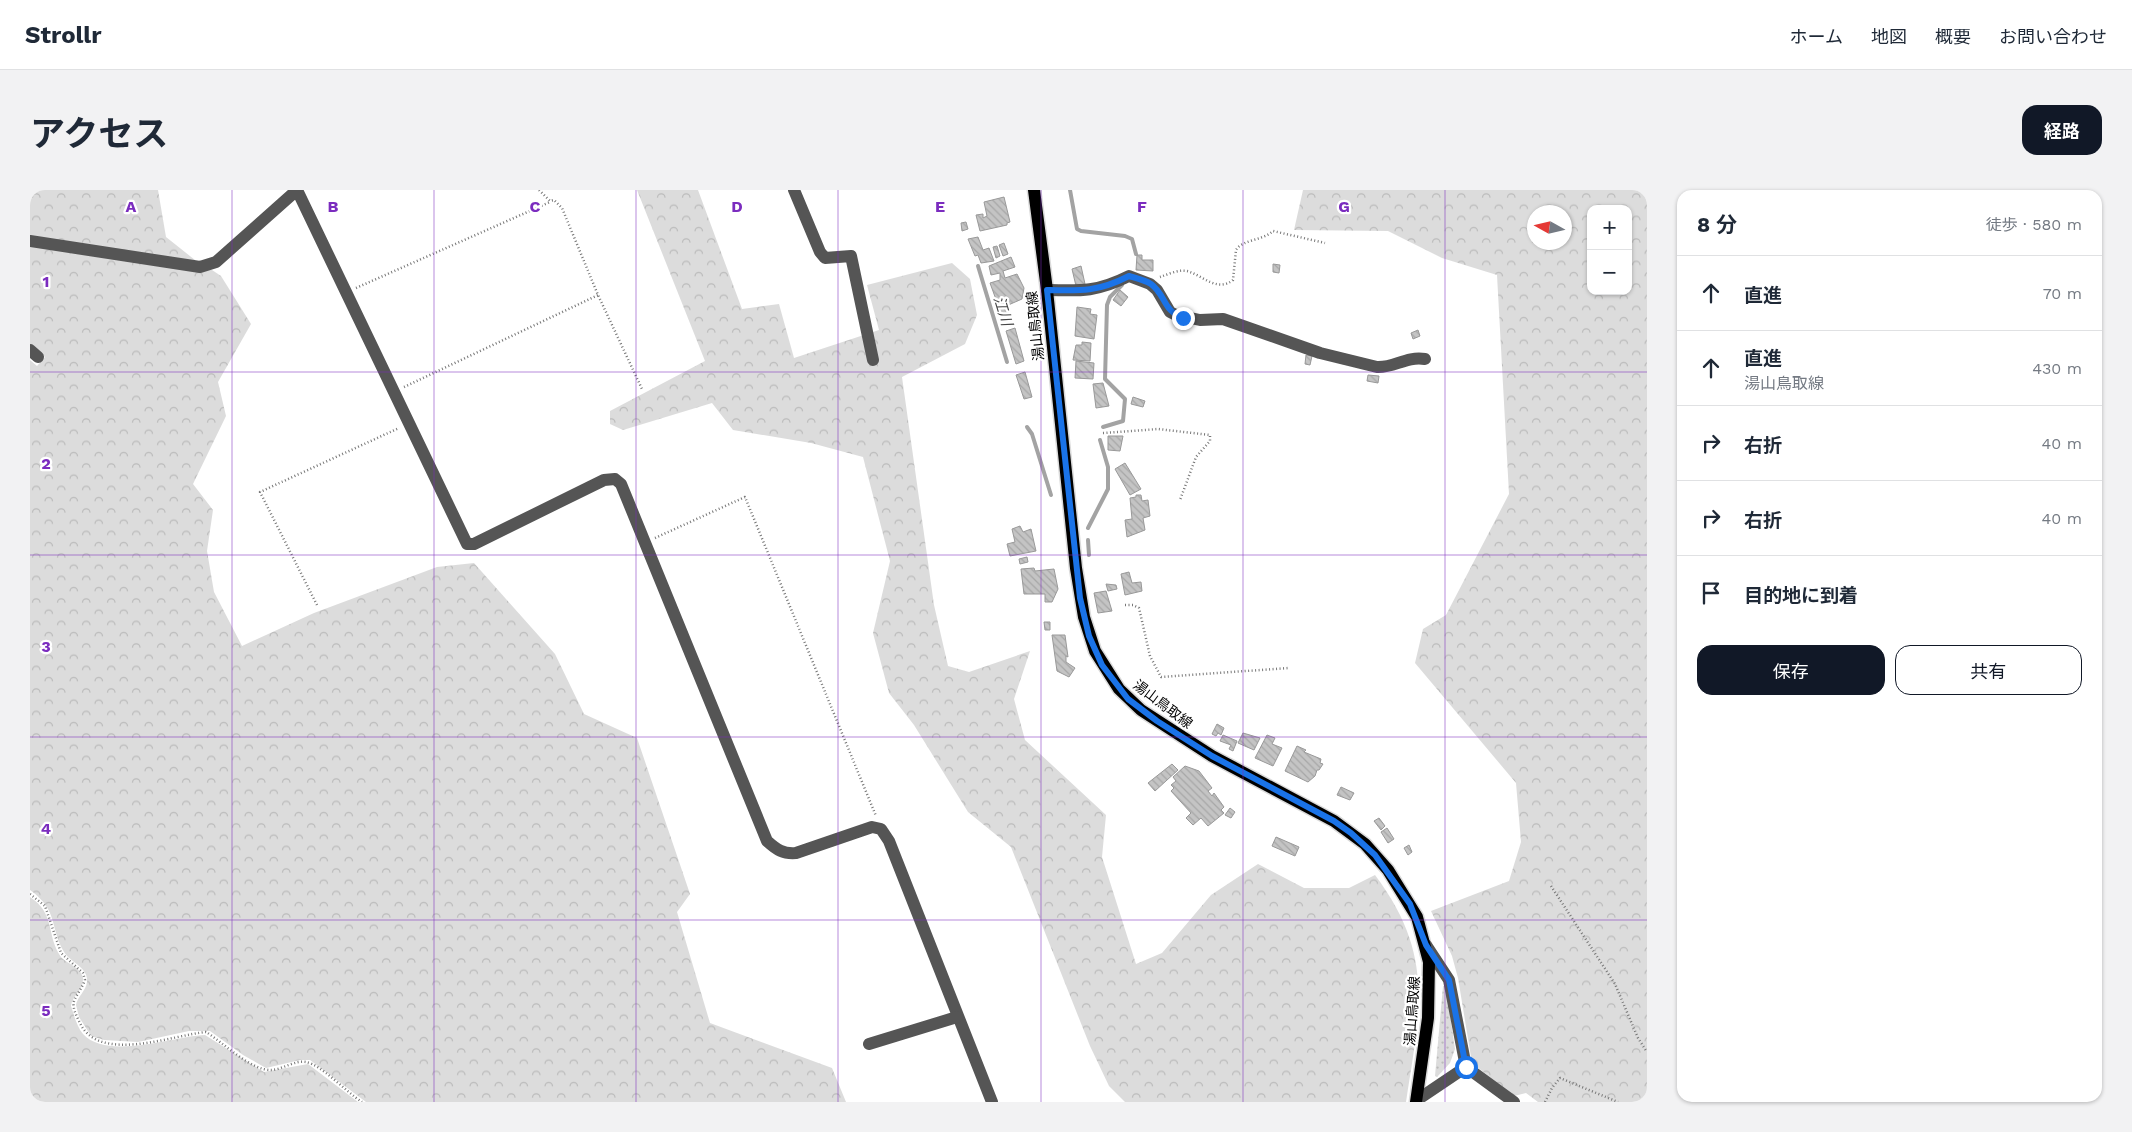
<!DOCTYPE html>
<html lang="ja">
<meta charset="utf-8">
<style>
:root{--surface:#fff;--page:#f2f2f3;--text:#1f2937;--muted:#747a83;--line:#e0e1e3;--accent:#111827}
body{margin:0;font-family:"Work Sans","Noto Sans JP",sans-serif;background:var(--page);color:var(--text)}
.controls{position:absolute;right:15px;top:15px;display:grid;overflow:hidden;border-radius:10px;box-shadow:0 1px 4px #0004}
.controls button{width:45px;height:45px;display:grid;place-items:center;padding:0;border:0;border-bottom:1px solid var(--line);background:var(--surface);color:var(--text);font:25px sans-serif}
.compass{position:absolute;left:1497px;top:15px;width:45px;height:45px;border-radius:50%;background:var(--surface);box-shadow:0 1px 4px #0004;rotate:278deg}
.stop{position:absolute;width:15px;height:15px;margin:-11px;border:4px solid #1a73e8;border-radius:50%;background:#fff}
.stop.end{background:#1a73e8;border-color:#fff;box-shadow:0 1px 5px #0008}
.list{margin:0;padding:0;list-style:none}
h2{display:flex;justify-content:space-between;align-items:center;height:65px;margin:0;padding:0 20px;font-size:21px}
h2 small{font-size:16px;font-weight:400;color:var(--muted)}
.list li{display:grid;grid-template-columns:32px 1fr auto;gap:15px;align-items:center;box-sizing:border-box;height:75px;padding:0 20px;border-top:1px solid var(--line)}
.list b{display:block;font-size:19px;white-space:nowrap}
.list p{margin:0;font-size:16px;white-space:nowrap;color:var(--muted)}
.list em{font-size:16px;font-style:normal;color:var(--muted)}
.actions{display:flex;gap:10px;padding:15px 20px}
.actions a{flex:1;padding:11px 0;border:1px solid var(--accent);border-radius:15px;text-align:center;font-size:18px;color:var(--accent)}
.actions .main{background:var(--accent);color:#fff}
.icon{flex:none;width:28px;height:28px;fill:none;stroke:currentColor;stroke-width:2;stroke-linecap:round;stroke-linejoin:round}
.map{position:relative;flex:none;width:1617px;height:912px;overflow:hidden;border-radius:15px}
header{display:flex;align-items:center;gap:30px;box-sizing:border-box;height:70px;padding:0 25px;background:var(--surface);border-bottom:1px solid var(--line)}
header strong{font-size:24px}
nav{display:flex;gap:28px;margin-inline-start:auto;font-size:18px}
.intro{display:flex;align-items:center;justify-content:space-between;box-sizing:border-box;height:120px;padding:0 30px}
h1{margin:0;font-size:35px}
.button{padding:12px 22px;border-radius:15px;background:var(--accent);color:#fff;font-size:18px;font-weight:700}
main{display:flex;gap:30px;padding:0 30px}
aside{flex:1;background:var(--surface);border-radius:15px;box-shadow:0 1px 4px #0004}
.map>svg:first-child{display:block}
</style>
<header>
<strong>Strollr</strong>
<nav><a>ホーム</a><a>地図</a><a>概要</a><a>お問い合わせ</a></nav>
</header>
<div class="intro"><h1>アクセス</h1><a class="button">経路</a></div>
<main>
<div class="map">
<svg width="1617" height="912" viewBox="0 0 1617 912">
<defs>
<pattern id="grass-dots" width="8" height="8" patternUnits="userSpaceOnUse" patternTransform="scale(1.25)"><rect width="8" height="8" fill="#dcdcdc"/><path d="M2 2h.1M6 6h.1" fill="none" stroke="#bbb" stroke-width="1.8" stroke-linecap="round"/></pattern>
<pattern id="forest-crowns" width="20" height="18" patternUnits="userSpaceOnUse" patternTransform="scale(1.25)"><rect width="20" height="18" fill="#dcdcdc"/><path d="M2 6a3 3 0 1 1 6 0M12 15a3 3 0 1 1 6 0" fill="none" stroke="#bbb"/></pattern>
<pattern id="building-back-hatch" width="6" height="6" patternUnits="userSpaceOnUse" patternTransform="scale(1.25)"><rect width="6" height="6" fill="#c4c4c4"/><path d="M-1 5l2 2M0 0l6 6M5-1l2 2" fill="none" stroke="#a7a7a7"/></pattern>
</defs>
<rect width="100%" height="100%" fill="#fff"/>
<!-- grass -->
<path fill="url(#grass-dots)" d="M1413 796H1416L1425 859 1420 873 1407 887 1405 886Z"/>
<!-- forest -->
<g fill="url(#forest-crowns)" fill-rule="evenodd">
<path d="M0 0H128L136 47 170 74 0 49Z"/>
<path d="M607 0H668L712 119 749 114 764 168 849 140 837 95 922 73 940 89 947 125 935 154 872 187 904 415 918 476 939 482 1000 461 984 509 995 550 1076 625 1072 667 1106 774 1132 763 1181 705 1228 674 1274 698H1319L1345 685C1405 765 1390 820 1376 912H1095L1079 896 1060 856 981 657 938 622 884 535 859 503 843 443 860 371 833 267 781 253 703 240 682 213 593 240 580 234V221L675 171Z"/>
<path d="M1273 0H1617V912H1508L1496 903 1484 906 1442 873 1428 788 1422 766 1401 721 1479 691 1491 652 1486 593 1385 473 1393 439 1416 425 1479 304 1467 85 1412 68 1358 41 1264 40ZM1561 19H1598V101H1561ZM1504 22H1534V52H1504Z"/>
<path d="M0 55 179 78 191 86 221 134 188 192 196 226 163 294 183 320 177 361 184 402 212 456 284 423 407 377 444 373 525 464 554 524 607 548 660 704 647 722 680 833 802 878 816 912H336L280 870H270L236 878 213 865 180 841H159L108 852 74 850 61 846 49 827 46 815C47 807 56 801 57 792 59 778 40 772 34 762 19 736 29 721 0 700V170L7 176 15 167 0 154Z"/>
<path d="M0 707C26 724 16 746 31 767 37 774 51 777 53 788 54 799 42 806 41 816 44 825 47 837 53 844 78 871 144 846 175 845L234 882 278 874 328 912H0Z"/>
</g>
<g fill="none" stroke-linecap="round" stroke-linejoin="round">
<!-- stream -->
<g stroke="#a3a3a3" stroke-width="4">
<path d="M1040 0 1047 39 1051 41 1095 46 1102 49 1106 64"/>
<path d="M948 76 977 172"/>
<path d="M997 237 1002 244 1021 305"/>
<path d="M1073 237 1093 231 1095 209 1075 189 1077 115 1080 107 1092 95"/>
<path d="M1058 338 1078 299V277L1070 250"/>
<path d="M1058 350 1059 365"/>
</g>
</g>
<!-- building -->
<g fill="url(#building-back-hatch)" stroke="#999">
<path d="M974 7 980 32 977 33V35L950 41 946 25 953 24V28L957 26 954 12Z"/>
<path d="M936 32 938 39 932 41 931 33Z"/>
<path d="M948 47 953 60 959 58 964 71 951 73 948 65 945 66 938 49Z"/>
<path d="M974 53 978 64 973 66 969 55Z"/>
<path d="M967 56 970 66 966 68 963 57Z"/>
<path d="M1107 65H1112V70H1123V81L1106 80Z"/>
<path d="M981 67 985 77 973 81 975 88 987 84 994 98 992 109 976 116 979 123 972 126 960 93 970 90V83L961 85 959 76Z"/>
<path d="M1243 74 1250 75 1249 83 1243 82Z"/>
<path d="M1051 76 1055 94 1046 96 1042 79Z"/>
<path d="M1090 100 1098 107 1091 116 1083 110Z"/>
<path d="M1047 117 1061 119 1060 124 1067 125 1064 149 1045 146Z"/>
<path d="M985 138 994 171 986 174 976 141Z"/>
<path d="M1388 140 1390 146 1383 149 1381 143Z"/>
<path d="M1052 152 1061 153 1060 171 1043 170 1046 155H1052Z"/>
<path d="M1276 165 1282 166 1280 175 1275 174Z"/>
<path d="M1046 171 1064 173 1063 189 1045 188Z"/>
<path d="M995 182 1002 207 994 209 986 185Z"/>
<path d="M1338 185 1349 186 1348 193 1337 191Z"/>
<path d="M1073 193 1079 216 1066 218 1063 194Z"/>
<path d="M1103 207 1115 211 1113 217 1101 214Z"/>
<path d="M1078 246H1093L1090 261 1078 260Z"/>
<path d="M1095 273 1111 299 1100 305 1085 279Z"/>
<path d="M1106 305H1111L1112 311 1118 310 1120 326 1113 328 1115 340 1097 347 1095 330 1102 329 1100 308 1106 307Z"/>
<path d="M990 336 993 342 1001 339 1006 361 980 366 977 354 985 352 982 339Z"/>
<path d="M997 367 998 372 990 374 989 369Z"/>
<path d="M1004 378 1005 381 1024 379 1028 399 1022 412H1015V404H994L991 379Z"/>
<path d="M1099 382 1102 393 1111 392 1112 401 1095 405 1091 384Z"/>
<path d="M1076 394 1086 395 1087 399 1078 401Z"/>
<path d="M1076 401 1082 421 1068 423 1064 403Z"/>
<path d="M1014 432H1020V440H1015Z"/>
<path d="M1022 445H1035L1038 467 1036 466V472L1045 478 1039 487 1027 481Z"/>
<path d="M1187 534 1194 538 1191 545 1188 543 1186 546 1182 544Z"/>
<path d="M1213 543 1230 548 1224 560 1208 553Z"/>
<path d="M1193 545 1207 551 1203 561 1199 559 1201 555 1190 551Z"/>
<path d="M1237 545 1245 548 1242 554 1252 558 1243 576 1225 568Z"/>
<path d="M1267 556 1276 560 1274 562 1291 569 1290 573 1293 574 1289 580H1287L1285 586 1278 592 1255 581Z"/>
<path d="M1142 574 1148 580 1125 601 1118 593Z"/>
<path d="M1155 576 1169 581 1182 598 1178 601 1182 606 1184 603 1194 617 1191 620 1194 623 1178 636 1171 628 1163 635 1156 628 1161 623 1141 601 1144 598 1141 595 1146 591 1143 587Z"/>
<path d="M1311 597 1324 603 1320 610 1307 605Z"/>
<path d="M1200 618 1205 622 1201 628 1195 625Z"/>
<path d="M1349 628 1355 636 1351 640 1344 631Z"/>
<path d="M1357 638 1364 649 1358 653 1351 642Z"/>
<path d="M1246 647 1269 657 1265 666 1242 656Z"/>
<path d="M1379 655 1382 662 1378 665 1374 658Z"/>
</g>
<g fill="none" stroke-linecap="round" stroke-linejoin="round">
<defs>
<path id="major" d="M1004 0 1017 100 1046 378 1054 427 1065 461 1089 499 1111 520 1182 566 1304 631 1335 654 1358 680 1387 727 1399 772 1398 828 1386 912"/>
</defs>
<!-- major casing -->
<use href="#major" stroke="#dbdbdb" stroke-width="15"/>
<!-- path -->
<g stroke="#777" stroke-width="2.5" stroke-dasharray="1 2.5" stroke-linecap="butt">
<path d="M509 0 520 11 524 10 532 18 568 105 612 199"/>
<path d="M1130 87C1139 84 1151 78 1160 82 1174 87 1188 102 1203 90L1206 60C1213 49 1232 51 1243 41L1295 53"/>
<path d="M326 98 520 12"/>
<path d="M374 197 568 105"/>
<path d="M1073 243 1128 239 1180 245V251L1166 267 1150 310"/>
<path d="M625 348 715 307 846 626"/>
<path d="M287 415 230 302 369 238"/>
<path d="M1095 415H1103L1109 418 1120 466 1131 487 1259 478"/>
<path d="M1521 696 1585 794 1608 848 1617 862"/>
<path d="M0 704 15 716 31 763 53 783 55 790C52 798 47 804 44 811 42 818 47 827 50 833 69 874 143 845 176 842 194 853 221 881 242 880 253 879 265 870 276 872 292 875 316 902 332 912"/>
<path d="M1515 912 1522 898 1530 888 1588 912"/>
</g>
<!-- minor -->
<g stroke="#555" stroke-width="12">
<path d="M764 0 790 62 795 68 821 66 843 170"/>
<path d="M0 51 170 77 186 72 267 0 437 354H444L574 290 585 289 591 294 737 651C747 660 753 664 766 663L842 637 851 639 859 651 962 912"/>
<path d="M1017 100C1051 101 1067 102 1099 86L1120 94 1127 100 1140 122 1146 125 1170 130 1193 129 1290 163 1347 177C1364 178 1376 166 1395 169"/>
<path d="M0 160 8 167"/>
<path d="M1396 755 1419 790 1436 877"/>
<path d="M839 854 927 827"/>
<path d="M1436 877 1484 912"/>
<path d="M1387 910 1436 877"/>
</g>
<!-- major -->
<use href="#major" stroke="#000" stroke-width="12"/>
</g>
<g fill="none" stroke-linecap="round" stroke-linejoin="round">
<!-- route -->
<path stroke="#1a73e8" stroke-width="6" d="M1153 128C1133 121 1136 105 1121 94 1115 90 1106 88 1099 86 1068 102 1050 101 1017 100L1050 408 1059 446 1072 475 1098 509 1127 531 1182 566 1304 631 1321 643 1345 665 1380 714 1396 755 1419 790 1436 877"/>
</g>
<!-- grid -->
<path fill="none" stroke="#7b2cbf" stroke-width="1" stroke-opacity="0.55" d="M202 0V912M404 0V912M606 0V912M808 0V912M1011 0V912M1213 0V912M1415 0V912M0 182H1617M0 365H1617M0 547H1617M0 730H1617"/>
<g text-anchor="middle" stroke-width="4.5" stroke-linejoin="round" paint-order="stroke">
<!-- street labels -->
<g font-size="14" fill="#000" stroke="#fff">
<text transform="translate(1005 136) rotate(-96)" y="5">湯山鳥取線</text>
<text transform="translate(1133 514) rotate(37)" y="5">湯山鳥取線</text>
<text transform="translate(1382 821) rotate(-86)" y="5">湯山鳥取線</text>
</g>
<!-- water labels -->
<g font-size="15" font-style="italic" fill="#444" stroke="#fff">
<text transform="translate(973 121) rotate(73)" y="5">江川</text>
</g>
</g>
<g font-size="16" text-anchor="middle" font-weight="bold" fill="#7b2cbf" stroke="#fff" stroke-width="4.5" stroke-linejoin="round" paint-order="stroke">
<text x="101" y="22">A</text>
<text x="303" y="22">B</text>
<text x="505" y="22">C</text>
<text x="707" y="22">D</text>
<text x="910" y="22">E</text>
<text x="1112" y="22">F</text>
<text x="1314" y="22">G</text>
<text x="16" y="97">1</text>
<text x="16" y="279">2</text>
<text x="16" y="462">3</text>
<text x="16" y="644">4</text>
<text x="16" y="826">5</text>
</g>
</svg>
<div class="controls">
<button>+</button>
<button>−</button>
</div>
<svg class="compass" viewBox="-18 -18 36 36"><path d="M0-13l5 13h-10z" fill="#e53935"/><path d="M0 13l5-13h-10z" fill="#747a83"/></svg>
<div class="stop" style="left:1436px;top:877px"></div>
<div class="stop end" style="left:1153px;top:128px"></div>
</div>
<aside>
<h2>8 分<small>徒歩 · 580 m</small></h2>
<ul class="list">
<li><svg class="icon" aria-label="ahead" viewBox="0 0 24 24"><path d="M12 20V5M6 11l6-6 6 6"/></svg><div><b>直進</b></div><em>70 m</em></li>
<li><svg class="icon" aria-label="ahead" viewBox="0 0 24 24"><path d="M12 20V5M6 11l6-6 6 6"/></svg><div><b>直進</b><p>湯山鳥取線</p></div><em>430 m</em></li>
<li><svg class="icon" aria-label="right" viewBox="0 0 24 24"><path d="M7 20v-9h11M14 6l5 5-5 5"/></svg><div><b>右折</b></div><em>40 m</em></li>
<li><svg class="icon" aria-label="right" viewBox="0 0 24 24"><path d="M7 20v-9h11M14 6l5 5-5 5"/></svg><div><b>右折</b></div><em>40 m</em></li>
<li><svg class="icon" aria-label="arrive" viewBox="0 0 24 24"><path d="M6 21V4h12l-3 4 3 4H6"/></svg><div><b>目的地に到着</b></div></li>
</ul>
<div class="actions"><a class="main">保存</a><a>共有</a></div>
</aside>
</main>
